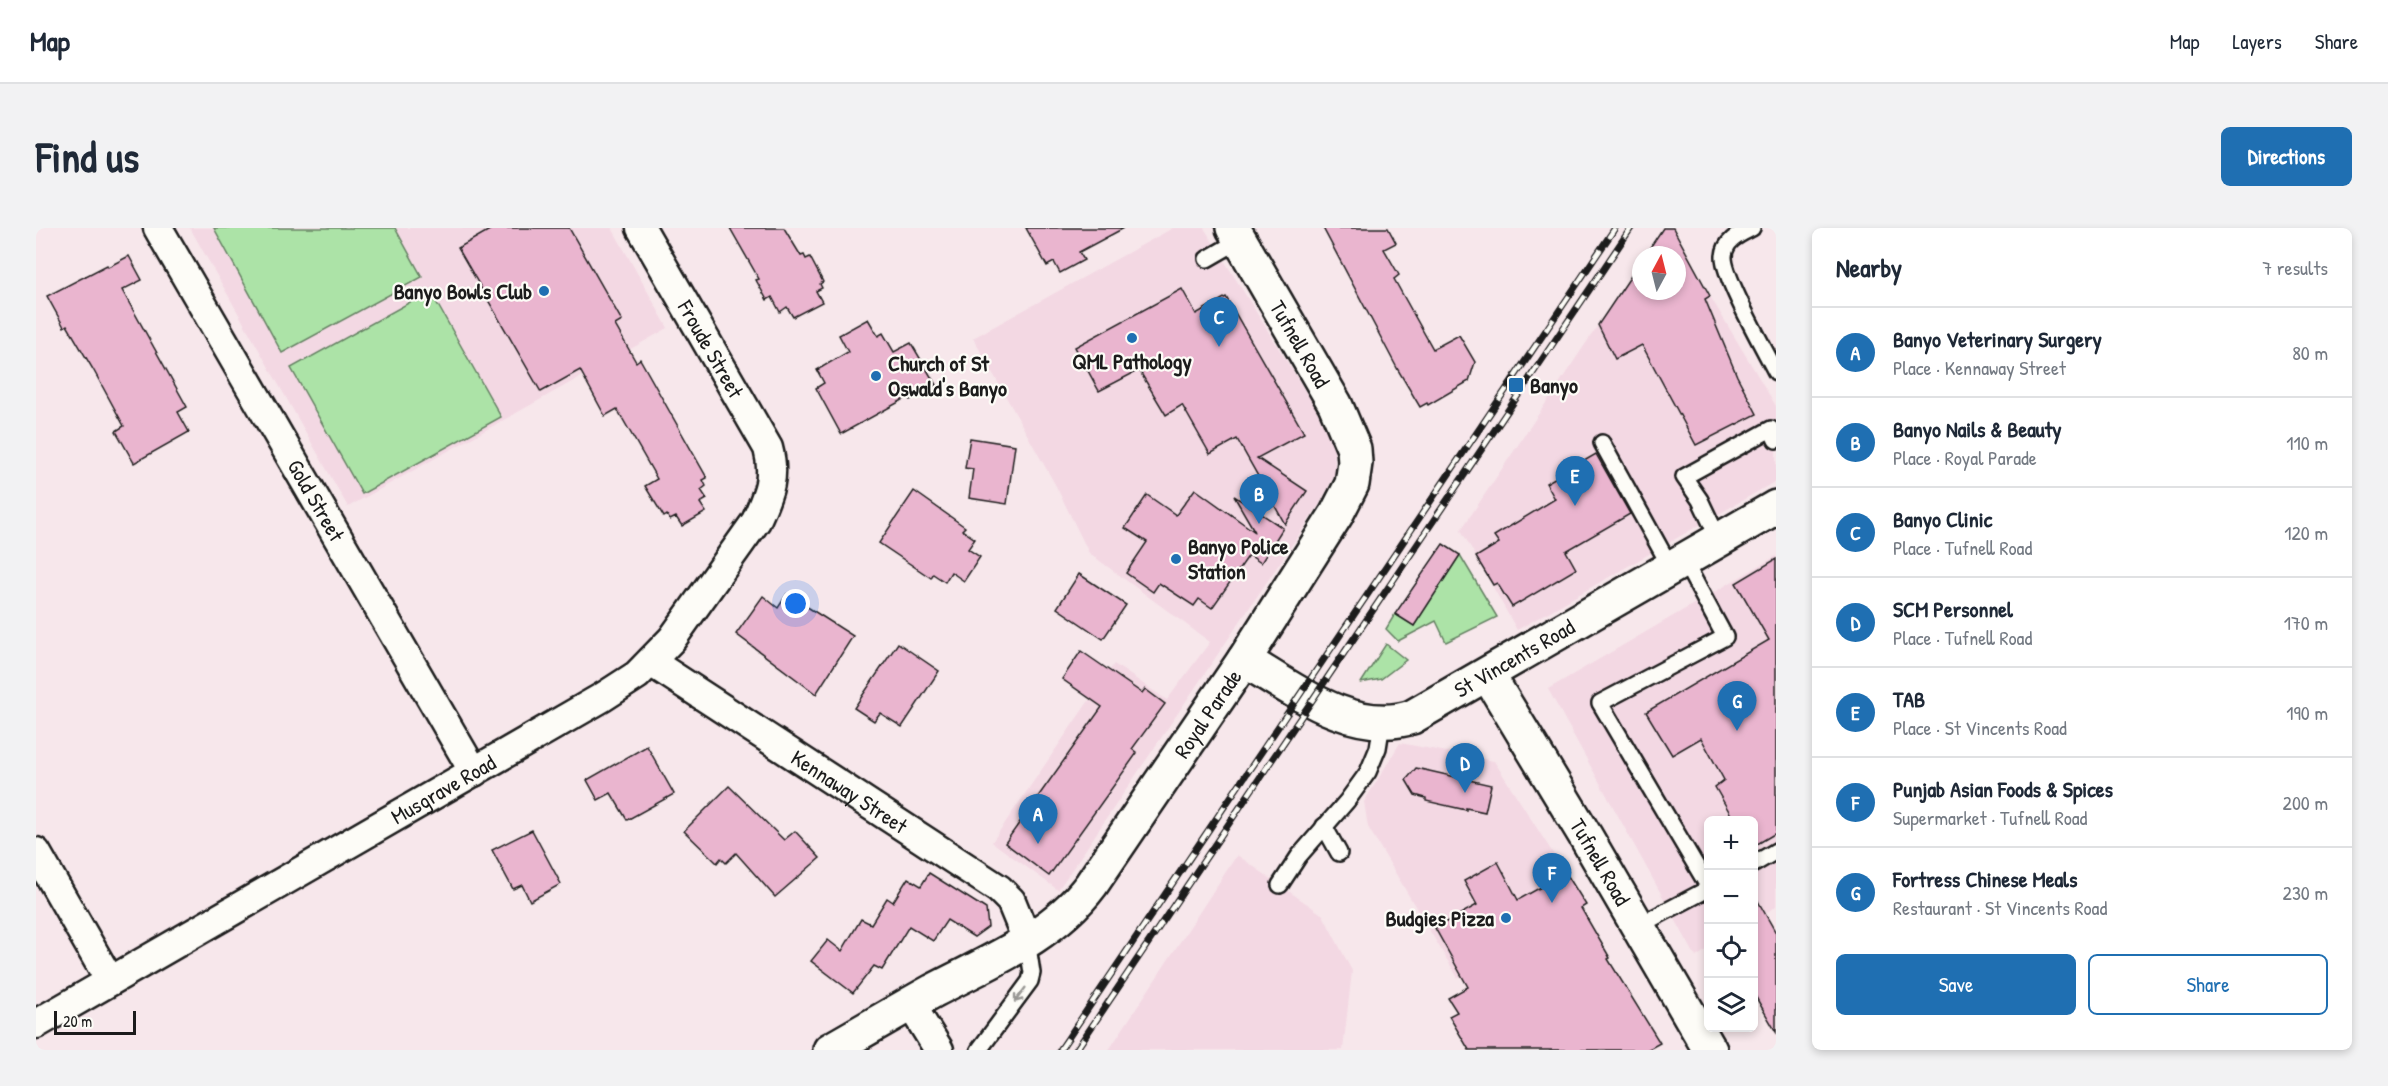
<!DOCTYPE html>
<meta charset="utf-8">
<style>
:root{--surface:#fff;--page:#f2f2f3;--text:#1f2937;--muted:#747a83;--line:#e0e1e3;--accent:#1f6fb2}
body{margin:0;font-family:"Patrick Hand",sans-serif;background:var(--page);color:var(--text)}
.controls{position:absolute;right:18px;bottom:18px;display:grid;overflow:hidden;border-radius:9px;box-shadow:0 3px 9px #0003}
.controls button{width:54px;height:54px;display:grid;place-items:center;padding:0;border:0;border-bottom:2px solid var(--line);background:var(--surface);color:var(--text);font:30px sans-serif}
.compass{position:absolute;left:1596px;top:18px;width:54px;height:54px;border-radius:50%;background:var(--surface);box-shadow:0 3px 9px #0003;rotate:7deg}
.scale{position:absolute;left:18px;bottom:15px;width:82px;box-sizing:border-box;padding-left:6px;border:3px solid #1c1c1c;border-top:0;font-size:16px;line-height:21px;white-space:nowrap;color:#1c1c1c;-webkit-text-stroke:4px #fdfcf7;paint-order:stroke}
.you{position:absolute;left:760px;top:376px;width:21px;height:21px;margin:-15px;border:4px solid #fff;border-radius:50%;background:#1a73e8;box-shadow:0 0 0 9px #1a73e833}
.badge{display:grid;place-items:center;width:39px;height:39px;border-radius:50%;background:var(--accent);color:#fff;font-size:20px;font-weight:700}
.pin{position:absolute;translate:-50% -50px;filter:drop-shadow(0 2px 3px #0008)}
.pin::after{content:'';position:absolute;top:32px;width:21px;height:18px;background:inherit;clip-path:polygon(0 0,100% 0,50% 100%)}
.list{margin:0;padding:0;list-style:none}
h2{display:flex;justify-content:space-between;align-items:center;height:78px;margin:0;padding:0 24px;font-size:26px}
h2 small{font-size:20px;font-weight:400;color:var(--muted)}
.list li{display:grid;grid-template-columns:39px 1fr auto;gap:18px;align-items:center;box-sizing:border-box;height:90px;padding:0 24px;border-top:2px solid var(--line)}
.list b{display:block;font-size:22px;white-space:nowrap}
.list p{margin:0;font-size:20px;white-space:nowrap;color:var(--muted)}
.list em{font-size:20px;font-style:normal;color:var(--muted)}
.actions{display:flex;gap:12px;padding:18px 24px}
.actions a{flex:1;padding:14px 0;border:2px solid var(--accent);border-radius:9px;text-align:center;font-size:21px;color:var(--accent)}
.actions .main{background:var(--accent);color:#fff}
.icon{flex:none;width:33px;height:33px;fill:none;stroke:currentColor;stroke-width:2;stroke-linecap:round;stroke-linejoin:round}
.map{position:relative;flex:none;width:1740px;height:822px;overflow:hidden;border-radius:9px}
header{display:flex;align-items:center;gap:36px;box-sizing:border-box;height:84px;padding:0 30px;background:var(--surface);border-bottom:2px solid var(--line)}
header strong{font-size:28px}
nav{display:flex;gap:33px;margin-inline-start:auto;font-size:21px}
.intro{display:flex;align-items:center;justify-content:space-between;box-sizing:border-box;height:144px;padding:0 36px}
h1{margin:0;font-size:42px}
.button{padding:15px 27px;border-radius:9px;background:var(--accent);color:#fff;font-size:21px;font-weight:700}
main{display:flex;gap:36px;padding:0 36px}
aside{flex:1;background:var(--surface);border-radius:9px;box-shadow:0 3px 9px #0003}
.map>svg:first-child{display:block}
</style>
<header>
<strong>Map</strong>
<nav><a>Map</a><a>Layers</a><a>Share</a></nav>
</header>
<div class="intro"><h1>Find us</h1><a class="button">Directions</a></div>
<main>
<div class="map">
<svg width="1740" height="822" viewBox="0 0 1740 822">
<rect width="100%" height="100%" fill="#f7e7eb"/>
<filter id="ink" filterUnits="userSpaceOnUse"><feTurbulence type="fractalNoise" baseFrequency=".0167" numOctaves="2"/><feDisplacementMap in="SourceGraphic" scale="12" xChannelSelector="R" yChannelSelector="G"/><feConvolveMatrix kernelMatrix="1 2 1 2 8 2 1 2 1" color-interpolation-filters="sRGB"/></filter>
<g filter="url(#ink)">
<!-- built -->
<g fill="#f3d8e3">
<path d="M154 0H576L632 100 312 279Z"/>
<path d="M1137 0H1168L1281 182 1298 219 1299 246 1283 277 1022 662 956 614 1078 436 1131 472 1174 414 1053 325 1020 258 937 110Z"/>
<path d="M1627 0H1637L1674 68 1740 178V253L1481 402 1425 302 1605 33V63H1641V27H1609Z"/>
<path d="M1740 328V678L1718 693V592H1672V721L1660 729 1512 461Z"/>
<path d="M1364 515 1458 533 1550 677 1422 750 1332 599 1328 574Z"/>
<path d="M1201 627 1287 687 1316 743 1307 822H1073Z"/>
</g>
<!-- green -->
<g fill="#ace3a7" stroke="#648062" stroke-width="1.5">
<path d="M178 0H359L386 49 246 125Z"/>
<path d="M394 63 465 189 326 266 255 140Z"/>
<path d="M1424 327 1461 389 1410 414 1400 393 1362 413 1350 401 1359 386 1378 398Z"/>
<path d="M1350 416 1370 432 1345 451 1325 455Z"/>
</g>
<!-- building -->
<g fill="#eab5cf" stroke="#1c1c1c" stroke-width="1.5">
<path d="M457 0H533L586 93 579 97 600 134 604 131 671 250 667 252 670 258 665 262 671 271 664 275 670 284 646 298 640 289 634 292 631 287 628 289 609 258 621 251 581 181 569 188 544 142 505 164 422 20Z"/>
<path d="M694 0H748L765 28 768 27 770 31 774 29 787 54 784 56 786 60 780 63 786 74 757 89 751 79 744 84 736 69 731 72 720 52 723 51Z"/>
<path d="M990 0H1088L1043 24 1048 32 1024 45 1018 34 1011 38Z"/>
<path d="M1287 0H1352L1360 15 1348 21 1363 47 1358 51 1397 121 1423 107 1439 134 1433 153 1392 177 1391 175 1384 179 1362 142Z"/>
<path d="M1627 0H1637L1674 68 1669 71 1701 148 1721 186 1660 217 1606 117 1579 131 1562 97 1605 33V63H1641V27H1609Z"/>
<path d="M93 28 106 52 86 62 151 179 142 184 153 204 98 235 80 203 88 198 58 143 31 97 28 99 11 68 71 37 72 39Z"/>
<path d="M1146 61 1160 86 1190 69 1268 205 1221 230 1271 263 1249 296 1201 211 1174 226 1146 177 1130 187 1103 142 1063 163 1039 119Z"/>
<path d="M832 91 842 108 847 105 858 124 875 115 900 157 874 172 872 169 805 206 780 160 788 155 781 142 812 124 803 107Z"/>
<path d="M934 210 979 217 971 276 933 270 937 241 929 240Z"/>
<path d="M1560 226 1594 286 1530 323 1540 341 1476 379 1461 355 1457 357 1440 329 1463 315 1458 308 1519 271 1510 255Z"/>
<path d="M1159 261 1219 304 1198 268 1247 300 1225 335 1213 327 1176 380 1163 371 1158 378 1123 355 1117 364 1090 345 1111 314 1089 300 1111 267 1140 287Z"/>
<path d="M878 263 929 299 926 302 939 311 932 321 944 329 928 353 915 344 909 354 897 346 895 350 843 315Z"/>
<path d="M1407 316 1424 327 1378 398 1359 386Z"/>
<path d="M1740 331V605L1718 618V592H1698L1679 559 1688 552 1665 510 1636 527 1610 484 1733 412 1700 355Z"/>
<path d="M1043 346 1090 377 1067 411 1021 380Z"/>
<path d="M751 366 817 408 780 466 700 406 727 368 742 380Z"/>
<path d="M862 415 903 443 866 499 844 485 838 493 818 480Z"/>
<path d="M1045 423 1106 465 1109 461 1129 476 1096 521 1101 525 1013 648 969 615 1066 479 1026 451Z"/>
<path d="M611 518 638 566 591 592 575 565 562 572 551 552Z"/>
<path d="M1380 540 1455 557 1449 584 1430 580V582L1390 573V570L1379 567 1370 552Z"/>
<path d="M693 558 748 612 759 603 784 630 739 669 700 625 690 635 685 630 681 635 648 603Z"/>
<path d="M496 602 525 656 494 673 486 657 477 661 456 622Z"/>
<path d="M1462 634 1482 672 1530 645 1550 677 1545 680 1574 730 1572 731 1624 815 1611 822H1433L1413 788 1421 784 1412 770 1432 759 1399 700 1441 677 1428 653Z"/>
<path d="M893 645 950 681 952 699 938 709 911 692 897 713 873 698 846 742 838 738 817 765 775 733 792 712 806 723 825 691 835 696 851 670 857 674 872 650 885 658Z"/>
<path d="M1718 666 1740 705V804L1718 766Z"/>
</g>
<g fill="none" stroke-linecap="round" stroke-linejoin="round">
<defs>
<g id="service">
<path d="M1716 0C1704 6 1689 12 1688 28 1687 49 1729 122 1740 144"/>
<path d="M1171 31 1204 12"/>
<path d="M1566 215 1635 340"/>
<path d="M1683 312 1664 272 1648 249 1735 201 1740 212"/>
<path d="M1648 333 1689 409 1564 475 1672 658"/>
<path d="M1288 598 1303 625"/>
<path d="M1718 636 1740 623"/>
<path d="M1244 657 1263 628 1311 573 1332 544 1342 520 1346 495"/>
<path d="M1602 698 1672 661"/>
<path d="M943 822 994 753 996 745 991 712"/>
</g>
<g id="minor">
<path id="s1" d="M122 0 438 544"/>
<path id="s2" d="M615 434 963 661 975 673 991 712"/>
<path d="M0 624 74 753"/>
<path d="M874 775 903 822"/>
<path id="s3" d="M0 796 567 469 601 447 636 411 720 293C732 266 740 250 732 220L605 0"/>
</g>
<g id="tertiary">
<path id="s4" d="M1197 0 1299 176 1318 221 1319 235 1316 256 1300 287 1208 432"/>
<path id="s5" d="M1452 447 1550 609 1674 822"/>
</g>
<g id="secondary">
<path id="s6" d="M794 822C829 802 863 782 897 763 952 734 1017 708 1055 657L1208 432C1257 461 1318 508 1376 489L1740 279"/>
</g>
</defs>
<!-- service casing -->
<use href="#service" stroke="#1c1c1c" stroke-width="20"/>
<!-- minor casing -->
<use href="#minor" stroke="#1c1c1c" stroke-width="33"/>
<!-- tertiary casing -->
<use href="#tertiary" stroke="#1c1c1c" stroke-width="38"/>
<!-- secondary casing -->
<use href="#secondary" stroke="#1c1c1c" stroke-width="38"/>
<!-- service -->
<use href="#service" stroke="#fdfcf7" stroke-width="15"/>
<!-- minor -->
<use href="#minor" stroke="#fdfcf7" stroke-width="28"/>
<!-- tertiary -->
<use href="#tertiary" stroke="#fdfcf7" stroke-width="33"/>
<!-- secondary -->
<use href="#secondary" stroke="#fdfcf7" stroke-width="33"/>
<defs>
<g id="rail">
<path d="M1024 822 1579 0"/>
<path d="M1040 822 1595 0"/>
</g>
</defs>
<!-- rail casing -->
<use href="#rail" stroke="#1c1c1c" stroke-width="7"/>
<!-- rail -->
<use href="#rail" stroke="#fdfcf7" stroke-width="4.5" stroke-dasharray="14" stroke-linecap="butt"/>
</g>
<!-- one-way arrows -->
<defs><path id="oneway-shaft" d="M-6 0H5M1.5-3L5.5 0L1.5 3" fill="none" stroke-width="1.6" stroke-linecap="round" stroke-linejoin="round" transform="scale(1.5)"/></defs>
<use stroke="#989794" href="#oneway-shaft" transform="translate(984 767) rotate(127)"/>
</g>
<!-- markers -->
<g fill="#1f6fb2" stroke="#fdfcf7" stroke-width="2">
<circle cx="508" cy="63" r="6"/>
<circle cx="1096" cy="110" r="6"/>
<circle cx="840" cy="148" r="6"/>
<rect x="1472" y="149" width="16" height="16" rx="3"/>
<circle cx="1140" cy="331" r="6"/>
<circle cx="1470" cy="690" r="6"/>
</g>
<g text-anchor="middle" stroke-width="4.5" stroke-linejoin="round" paint-order="stroke">
<!-- poi labels -->
<g font-size="22" font-weight="bold" fill="#1c1c1c" stroke="#fdfcf7" text-anchor="start">
<text x="496" y="71" text-anchor="end">Banyo Bowls Club</text>
<text x="1096" y="141" text-anchor="middle">QML Pathology</text>
<text x="852" y="143">Church of St<tspan x="852" dy="25">Oswald's Banyo</tspan></text>
<text x="1494" y="165">Banyo</text>
<text x="1152" y="326">Banyo Police<tspan x="1152" dy="25">Station</tspan></text>
<text x="1458" y="698" text-anchor="end">Budgies Pizza</text>
</g>
<!-- street labels -->
<g font-size="22" fill="#1c1c1c" stroke="#fdfcf7">
<text dy="8" stroke="none"><textPath href="#s4" startOffset="134">Tufnell Road</textPath></text>
<text transform="translate(675 121) rotate(60)" y="8">Froude Street</text>
<text dy="8" stroke="none"><textPath href="#s1" startOffset="315">Gold Street</textPath></text>
<text dy="8" stroke="none"><textPath href="#s6" startOffset="884">St Vincents Road</textPath></text>
<text dy="8" stroke="none"><textPath href="#s6" startOffset="518">Royal Parade</textPath></text>
<text dy="8" stroke="none"><textPath href="#s3" startOffset="470">Musgrave Road</textPath></text>
<text dy="8" stroke="none"><textPath href="#s2" startOffset="237">Kennaway Street</textPath></text>
<text dy="8" stroke="none"><textPath href="#s5" startOffset="218">Tufnell Road</textPath></text>
</g>
</g>
</svg>
<div class="controls">
<button>+</button>
<button>−</button>
<button><svg class="icon" aria-label="locate" viewBox="0 0 24 24"><circle cx="12" cy="12" r="6"/><path d="M12 2v4M12 18v4M2 12h4M18 12h4"/></svg></button>
<button><svg class="icon" aria-label="layers" viewBox="0 0 24 24"><path d="M12 4l9 5-9 5-9-5zM3 14l9 5 9-5"/></svg></button>
</div>
<svg class="compass" viewBox="-18 -18 36 36"><path d="M0-13l5 13h-10z" fill="#e53935"/><path d="M0 13l5-13h-10z" fill="#747a83"/></svg>
<div class="scale">20 m</div>
<div class="you"></div>
<div class="pin badge" style="left:1002px;top:616px">A</div>
<div class="pin badge" style="left:1223px;top:296px">B</div>
<div class="pin badge" style="left:1183px;top:119px">C</div>
<div class="pin badge" style="left:1429px;top:565px">D</div>
<div class="pin badge" style="left:1539px;top:278px">E</div>
<div class="pin badge" style="left:1516px;top:675px">F</div>
<div class="pin badge" style="left:1701px;top:503px">G</div>
</div>
<aside>
<h2>Nearby<small>7 results</small></h2>
<ul class="list">
<li><span class="badge">A</span><div><b>Banyo Veterinary Surgery</b><p>Place · Kennaway Street</p></div><em>80 m</em></li>
<li><span class="badge">B</span><div><b>Banyo Nails &amp; Beauty</b><p>Place · Royal Parade</p></div><em>110 m</em></li>
<li><span class="badge">C</span><div><b>Banyo Clinic</b><p>Place · Tufnell Road</p></div><em>120 m</em></li>
<li><span class="badge">D</span><div><b>SCM Personnel</b><p>Place · Tufnell Road</p></div><em>170 m</em></li>
<li><span class="badge">E</span><div><b>TAB</b><p>Place · St Vincents Road</p></div><em>190 m</em></li>
<li><span class="badge">F</span><div><b>Punjab Asian Foods &amp; Spices</b><p>Supermarket · Tufnell Road</p></div><em>200 m</em></li>
<li><span class="badge">G</span><div><b>Fortress Chinese Meals</b><p>Restaurant · St Vincents Road</p></div><em>230 m</em></li>
</ul>
<div class="actions"><a class="main">Save</a><a>Share</a></div>
</aside>
</main>
